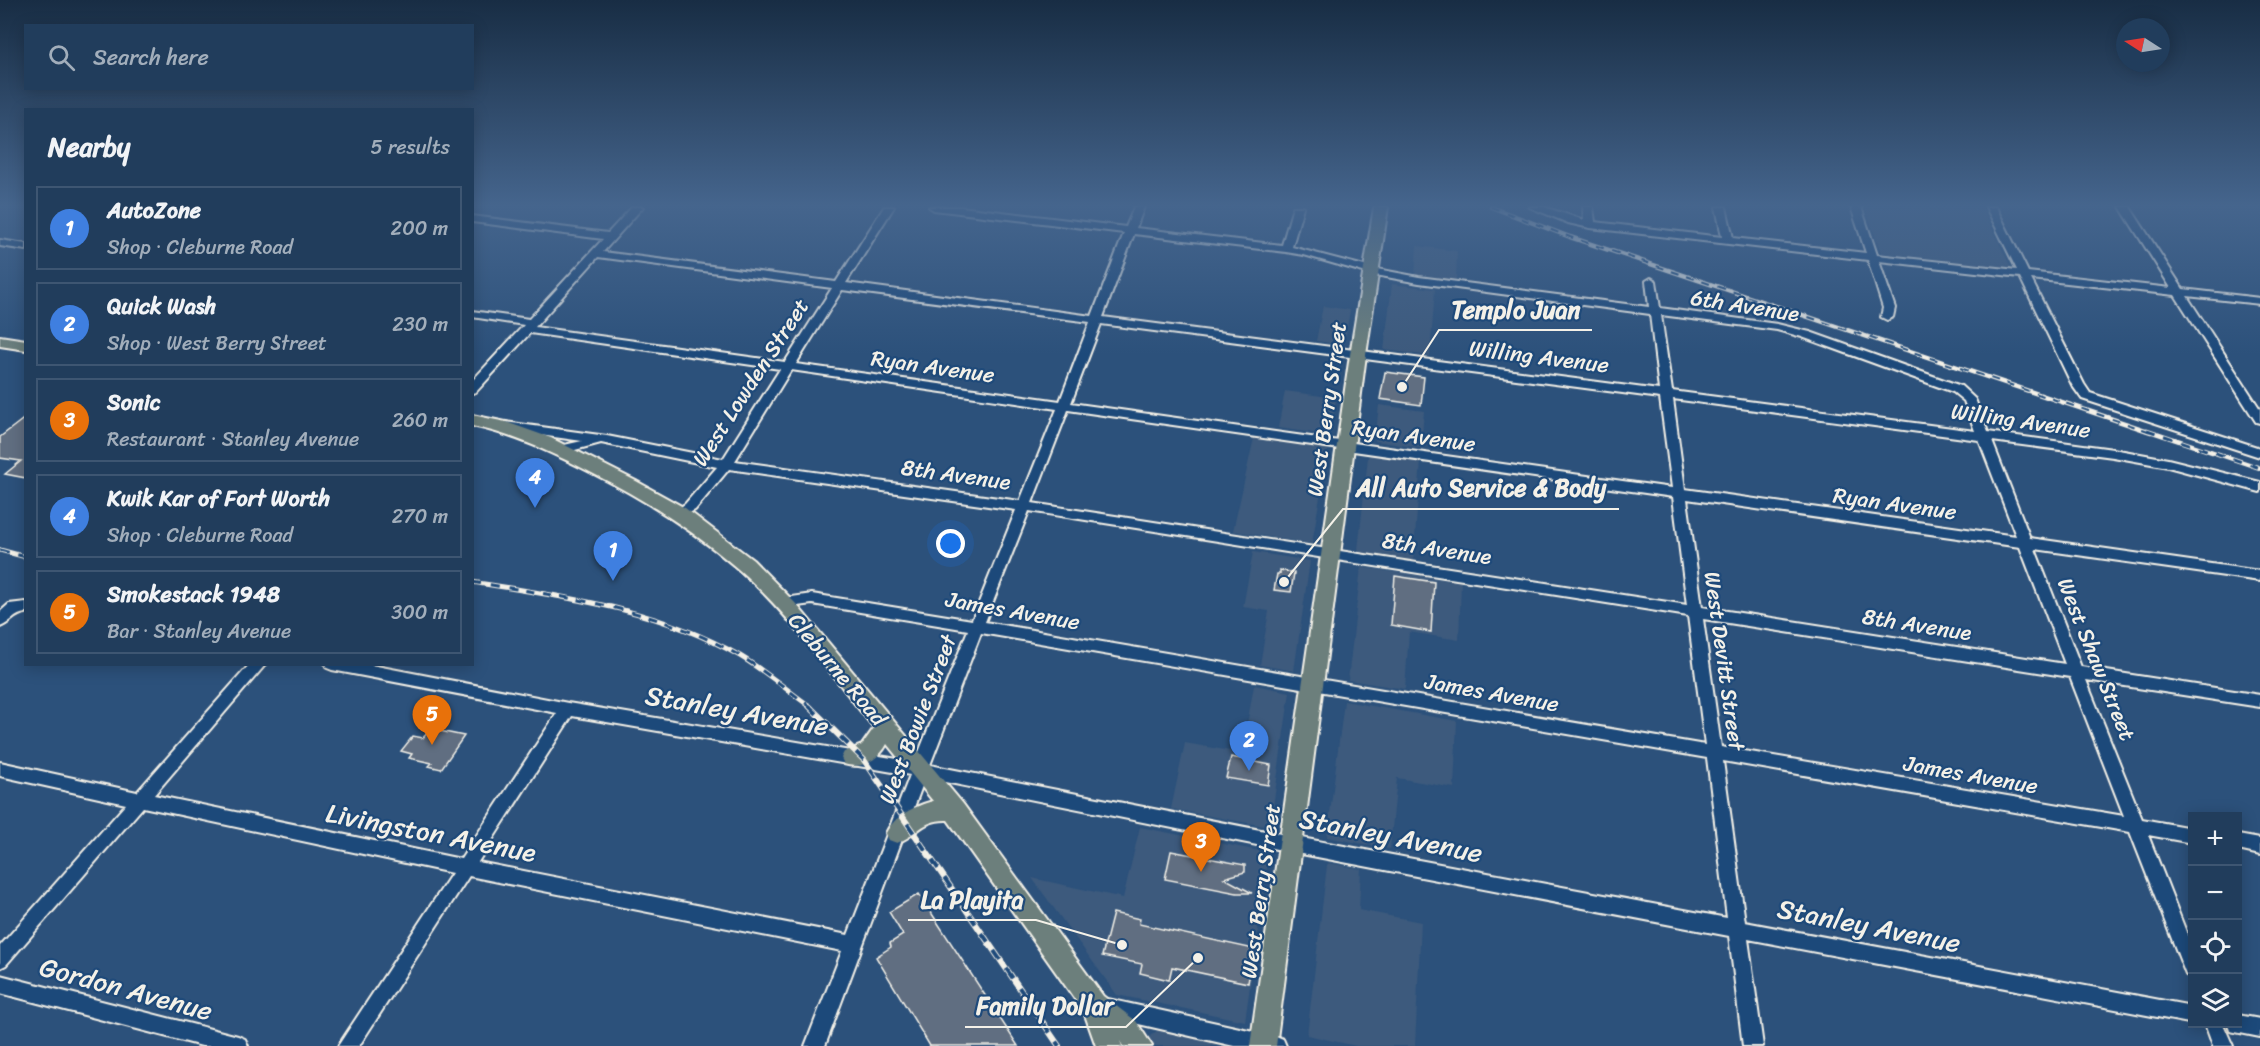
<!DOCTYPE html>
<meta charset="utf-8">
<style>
:root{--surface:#213d5c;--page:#2d4865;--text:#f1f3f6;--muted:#a2aebb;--line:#3e5672;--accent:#ff9aa2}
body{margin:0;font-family:Sriracha,sans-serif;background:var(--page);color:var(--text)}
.controls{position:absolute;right:18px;bottom:18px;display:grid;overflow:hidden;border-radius:0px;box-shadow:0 3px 15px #0003}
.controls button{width:54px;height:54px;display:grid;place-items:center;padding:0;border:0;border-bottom:2px solid var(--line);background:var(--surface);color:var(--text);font:30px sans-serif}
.compass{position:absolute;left:2116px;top:18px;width:54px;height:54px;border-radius:50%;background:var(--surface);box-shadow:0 3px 15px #0003;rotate:282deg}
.you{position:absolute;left:951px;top:544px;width:21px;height:21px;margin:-15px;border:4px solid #fff;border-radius:50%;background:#1a73e8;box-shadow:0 0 0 9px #1a73e833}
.badge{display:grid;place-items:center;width:39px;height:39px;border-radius:50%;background:var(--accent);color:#fff;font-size:20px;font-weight:700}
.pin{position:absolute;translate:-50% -50px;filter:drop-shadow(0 2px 3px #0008)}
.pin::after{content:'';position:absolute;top:32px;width:21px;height:18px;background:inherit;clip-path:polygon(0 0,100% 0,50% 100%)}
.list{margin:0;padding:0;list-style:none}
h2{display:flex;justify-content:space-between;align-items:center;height:78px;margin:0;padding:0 24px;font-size:26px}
h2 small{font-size:20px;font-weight:400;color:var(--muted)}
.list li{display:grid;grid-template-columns:39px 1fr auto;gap:18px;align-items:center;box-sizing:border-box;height:84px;margin:0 12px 12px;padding:0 12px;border:2px solid var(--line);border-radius:0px}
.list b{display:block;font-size:22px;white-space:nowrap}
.list p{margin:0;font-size:20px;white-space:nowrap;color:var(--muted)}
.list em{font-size:20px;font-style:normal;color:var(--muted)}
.icon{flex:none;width:33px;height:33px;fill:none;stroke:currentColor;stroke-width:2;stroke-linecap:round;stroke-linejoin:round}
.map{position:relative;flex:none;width:2260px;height:1046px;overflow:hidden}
.search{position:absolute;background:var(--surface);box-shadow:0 3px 15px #0003;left:24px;top:24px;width:450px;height:66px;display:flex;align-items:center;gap:15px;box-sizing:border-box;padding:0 21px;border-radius:0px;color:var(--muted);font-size:22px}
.panel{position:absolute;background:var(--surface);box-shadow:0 3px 15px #0003;left:24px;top:108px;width:450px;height:558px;border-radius:0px}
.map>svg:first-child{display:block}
</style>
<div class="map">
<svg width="2260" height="1046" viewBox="0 0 2260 1046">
<rect width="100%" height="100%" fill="#2c517b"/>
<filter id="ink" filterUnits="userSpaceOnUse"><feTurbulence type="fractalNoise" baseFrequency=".0167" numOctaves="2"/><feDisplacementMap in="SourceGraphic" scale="12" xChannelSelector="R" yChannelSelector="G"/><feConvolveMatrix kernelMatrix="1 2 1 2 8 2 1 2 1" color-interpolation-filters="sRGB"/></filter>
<g filter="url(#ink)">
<!-- built -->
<g fill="#3c5a7d">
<path d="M1865 207H1982L2011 268 1881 253Z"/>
<path d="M1417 246 1457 251 1456 281 1415 276Z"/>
<path d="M1392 284 1435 289 1430 356 1384 350Z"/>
<path d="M1323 306 1350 310 1344 345 1316 341Z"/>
<path d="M1285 391 1336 398 1330 435 1278 428Z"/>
<path d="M1379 405 1424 411 1421 448 1375 441Z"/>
<path d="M1254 438 1328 449 1312 544 1233 531Z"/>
<path d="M1371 454 1421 461 1413 562 1362 555 1358 550 1368 457Z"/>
<path d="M1253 552 1310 561 1294 671 1260 665 1269 611 1243 607Z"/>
<path d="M1361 567 1461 582 1459 640 1409 632 1405 689 1348 680Z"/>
<path d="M1254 685 1290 692 1270 827 1171 809 1185 743 1242 753Z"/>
<path d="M1344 701 1457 721 1454 788 1397 778 1390 849 1327 837Z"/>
<path d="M1140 827 1269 853 1245 1021 1117 995 1032 878 1123 898Z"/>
<path d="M1329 863 1361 869 1359 910 1421 922 1415 1046H1356L1307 1035 1327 865Z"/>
<path d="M1158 1030 1230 1046H1152L1149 1042 1150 1036Z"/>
</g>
<!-- building -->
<g fill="#616e81" stroke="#f4f1e8" stroke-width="1.5">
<path d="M1385 372 1424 377 1421 405 1380 399Z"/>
<path d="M26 417V478L5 474 21 461 0 458V437Z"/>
<path d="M1280 570 1294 573 1291 592 1274 590 1277 574H1280Z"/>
<path d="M1395 576 1434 582 1431 632 1391 625Z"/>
<path d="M430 729 464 736 441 769 429 766 432 763 409 758 412 754 401 751 413 736 423 738Z"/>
<path d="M1231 757 1271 765 1268 785 1226 778Z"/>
<path d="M1171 851 1245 865V872L1224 878 1252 893H1237L1165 879Z"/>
<path d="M919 894 1018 1046H930L876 957 891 947 890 943 903 935 889 912Z"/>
<path d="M1113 913 1140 919 1139 924 1254 949 1248 983 1172 967 1169 980 1140 973 1142 964 1102 956Z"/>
</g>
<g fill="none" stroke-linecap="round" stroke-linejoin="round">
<defs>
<g id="minor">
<path d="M632 207H643L603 252 836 282 884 207H894L846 283 1092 316 1124 233 934 210 929 207H961L1126 227 1134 207H1144L1136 228 1282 245 1293 207H1303L1292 247 1372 268 1419 277 1649 307 1646 281 1651 278 1656 281 1660 308 1777 324 1810 332 1961 386 1975 399 1988 432 2113 449 2168 459 2260 482V492L2168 467 2113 457 1992 441 2030 538 2260 571V581L2035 549 2081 667 2260 695V707L2086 680 2142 819 2192 828V843L2148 835 2192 947V978L2186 975 2130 832 1723 761 1745 922 2192 1006 2194 1024 1748 939 1763 1046H1743L1729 936 1291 852 925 778 825 1046H805L842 951 469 876 359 1046H338L452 873 143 807 6 965 0 968V946L126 804 0 776V762L137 792 250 664H266L154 795 461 859 557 713 332 670 327 668 325 664H366L568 703 915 762 968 630 812 604 783 608 778 607 776 603 778 599 812 594 972 620 1016 510 729 469 695 510 679 518 674 516 672 513 685 504 717 467 601 443 560 454 555 453 554 450 555 447 582 441 505 430 499 426 505 422 607 436 723 459 780 369 530 333 476 392 472 393V381L524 325 472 317V311L529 319 603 239 472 222V216L608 233ZM1134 234 1286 252 1304 255 1370 274 1419 283 1650 314 1659 390 1103 317ZM598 257 832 288 785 362 535 327ZM842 290 1090 322 1060 401 796 364ZM1661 315 1777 330 1802 337 1953 392 1964 401 1975 431 1672 391ZM1101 324 1660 398 1672 488 1071 403ZM791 370 1057 409 1020 501 735 461ZM1673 399 1979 440 2016 536 1685 489ZM1068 410 1673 497 1687 605 1032 503ZM1687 499 2020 547 2065 664 1702 607ZM1029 511 1688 616 1705 745 985 622ZM1703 619 2070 677 2124 816 1721 747ZM981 633 1707 758 1727 918 1291 836 930 765ZM572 716 910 775 848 935 478 862Z"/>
<path d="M1529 207H1544L1584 220 1583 207H1593L1595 222 1722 237 1716 207H1726L1733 238 1866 253 1851 207H1861L1877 255 2017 270 1986 207H1996L2028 272 2171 288 2120 207H2130L2183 289 2260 298V304L2187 296 2260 409V423L2256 422 2175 295 2031 279 2084 384 2090 393 2260 448V457L2082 399 2072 385 2020 277 1879 261 1895 308 1893 317 1887 320 1881 317 1883 308 1868 260 1590 228 1568 223Z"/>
<path d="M0 240 26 244V250L0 246Z"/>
<path d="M26 602V613C14 614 11 623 0 627V612L9 604Z"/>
<path d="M2238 835 2260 839V855L2238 850Z"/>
<path d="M0 975 238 1036 245 1039 248 1046H202L0 993Z"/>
<path d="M1108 999 1276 1036 1283 1039 1286 1046H1234L1108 1017 1101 1015 1099 1008 1101 1001Z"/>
<path d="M2238 1015 2260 1019V1037L2230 1031 2228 1024H2238Z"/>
<path d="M2205 1024H2223L2233 1046H2213Z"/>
</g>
<g id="major">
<path d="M1374 207H1388L1366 355 1276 1046H1250L1350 355Z"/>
<path d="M0 336 26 340V350L0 346Z"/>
<path d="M472 415 506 422 551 438 636 481 685 508 753 560 796 604 963 804 1103 996 1136 1021 1152 1046H1123L1120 1041 1122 1046H1096L1084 1012 948 820C922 819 918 835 897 843L889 840 886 833C894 816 915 806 933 801L887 744C879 759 862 770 844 764L841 758 844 752 862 745 874 728C831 675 790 614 738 569 693 530 644 499 590 472 552 453 515 435 472 426Z"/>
</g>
</defs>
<!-- minor casing -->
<use href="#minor" stroke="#f4f1e8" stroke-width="4"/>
<!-- major casing -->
<use href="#major" stroke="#f4f1e8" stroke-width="4"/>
<!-- minor -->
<use href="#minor" fill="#1f4a7a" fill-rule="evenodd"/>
<!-- major -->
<use href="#major" fill="#6c7f7c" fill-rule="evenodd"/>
<defs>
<path id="rail-far2" d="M1491 207 1570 237 2151 432"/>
<g id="rail-far1">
<path d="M2147 430 2260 468"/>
<path d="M0 550 26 557"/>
<path d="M472 582C565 597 657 608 740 656 765 671 787 690 811 707"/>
</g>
<path id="rail" d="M809 706 864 760 1059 1046"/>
</defs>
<!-- rail-far2 casing -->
<use href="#rail-far2" stroke="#f4f1e8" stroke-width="4.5"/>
<!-- rail-far1 casing -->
<use href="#rail-far1" stroke="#f4f1e8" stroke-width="5"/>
<!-- rail casing -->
<use href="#rail" stroke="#f4f1e8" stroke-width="6"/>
<!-- rail-far2 -->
<use href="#rail-far2" stroke="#1f4a7a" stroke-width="2" stroke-dasharray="8" stroke-linecap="butt"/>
<!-- rail-far1 -->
<use href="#rail-far1" stroke="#1f4a7a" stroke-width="3" stroke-dasharray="9" stroke-linecap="butt"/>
<!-- rail -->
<use href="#rail" stroke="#1f4a7a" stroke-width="4" stroke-dasharray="11" stroke-linecap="butt"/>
</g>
</g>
<!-- sky -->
<linearGradient id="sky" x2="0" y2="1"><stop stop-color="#182d44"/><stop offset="0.58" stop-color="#45658d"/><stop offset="1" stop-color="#45658d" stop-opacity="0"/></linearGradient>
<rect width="2260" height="354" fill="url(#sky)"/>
<g text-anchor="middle" stroke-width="4.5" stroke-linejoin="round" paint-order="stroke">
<!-- street labels -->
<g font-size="22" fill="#f4f1e8" stroke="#1f4a7a">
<text transform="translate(1745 305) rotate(9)" y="8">6th Avenue</text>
<text transform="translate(1539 356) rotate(7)" y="8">Willing Avenue</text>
<text transform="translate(933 366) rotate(8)" y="8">Ryan Avenue</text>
<text transform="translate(750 382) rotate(-57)" y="8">West Lowden Street</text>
<text transform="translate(1326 409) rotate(-82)" y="8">West Berry Street</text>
<text transform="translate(2021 420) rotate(8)" y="8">Willing Avenue</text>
<text transform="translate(1414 435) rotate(8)" y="8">Ryan Avenue</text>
<text transform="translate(956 474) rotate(8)" y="8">8th Avenue</text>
<text transform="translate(1895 503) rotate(8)" y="8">Ryan Avenue</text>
<text transform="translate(1437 548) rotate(9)" y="8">8th Avenue</text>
<text transform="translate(1013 610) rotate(10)" y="8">James Avenue</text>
<text transform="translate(1917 624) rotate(9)" y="8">8th Avenue</text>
<text transform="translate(2097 659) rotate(68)" y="8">West Shaw Street</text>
<text transform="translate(1725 661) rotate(82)" y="8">West Devitt Street</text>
<text transform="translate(838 669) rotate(50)" y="8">Cleburne Road</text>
<text transform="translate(1492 692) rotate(10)" y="8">James Avenue</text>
<text transform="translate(917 719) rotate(-69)" y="8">West Bowie Street</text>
<text transform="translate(1971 774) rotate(10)" y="8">James Avenue</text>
<text transform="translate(1260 891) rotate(-82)" y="8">West Berry Street</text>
</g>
<!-- near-street labels -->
<g font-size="27" fill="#f4f1e8" stroke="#1f4a7a">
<text transform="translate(737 711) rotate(10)" y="9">Stanley Avenue</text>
<text transform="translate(431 833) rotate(11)" y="9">Livingston Avenue</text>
<text transform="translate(1391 836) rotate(11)" y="9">Stanley Avenue</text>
<text transform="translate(1869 926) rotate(11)" y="9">Stanley Avenue</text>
<text transform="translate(126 989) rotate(15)" y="9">Gordon Avenue</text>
</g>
</g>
<!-- callouts -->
<path fill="none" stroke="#f4f1e8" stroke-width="2" d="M1402 387L1439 330H1592M1284 582L1343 509H1619M1122 945L1036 920H908M1198 958L1126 1027H965"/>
<g fill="#f4f1e8" stroke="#1f4a7a" stroke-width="2">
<circle cx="1402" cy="387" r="6"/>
<circle cx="1284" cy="582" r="6"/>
<circle cx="1122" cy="945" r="6"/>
<circle cx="1198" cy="958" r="6"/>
</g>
<g font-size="24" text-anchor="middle" font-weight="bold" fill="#f4f1e8" stroke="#1f4a7a" stroke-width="4.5" stroke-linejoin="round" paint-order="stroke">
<text x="1516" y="318">Templo Juan</text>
<text x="1481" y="496">All Auto Service &amp; Body</text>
<text x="972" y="908">La Playita</text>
<text x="1045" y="1014">Family Dollar</text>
</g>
</svg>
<div class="controls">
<button>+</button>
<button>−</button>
<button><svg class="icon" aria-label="locate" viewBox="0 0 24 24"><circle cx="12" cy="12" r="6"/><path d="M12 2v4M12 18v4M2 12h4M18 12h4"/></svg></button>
<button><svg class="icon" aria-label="layers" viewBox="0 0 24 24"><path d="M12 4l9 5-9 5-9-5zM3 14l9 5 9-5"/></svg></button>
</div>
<svg class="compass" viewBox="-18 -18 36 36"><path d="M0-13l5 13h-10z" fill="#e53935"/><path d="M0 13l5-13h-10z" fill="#a2aebb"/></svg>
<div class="you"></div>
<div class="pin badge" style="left:613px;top:581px;background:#3f7fe0">1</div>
<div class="pin badge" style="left:1249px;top:771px;background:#3f7fe0">2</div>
<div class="pin badge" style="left:1201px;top:872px;background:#e8710a">3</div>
<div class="pin badge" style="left:535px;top:508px;background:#3f7fe0">4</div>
<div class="pin badge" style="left:432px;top:745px;background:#e8710a">5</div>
<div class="search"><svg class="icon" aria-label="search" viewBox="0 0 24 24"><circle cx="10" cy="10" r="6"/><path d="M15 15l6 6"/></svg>Search here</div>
<section class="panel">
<h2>Nearby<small>5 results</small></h2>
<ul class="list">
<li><span class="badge" style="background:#3f7fe0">1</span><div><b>AutoZone</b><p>Shop · Cleburne Road</p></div><em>200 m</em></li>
<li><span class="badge" style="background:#3f7fe0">2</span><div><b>Quick Wash</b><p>Shop · West Berry Street</p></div><em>230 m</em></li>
<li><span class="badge" style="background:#e8710a">3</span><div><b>Sonic</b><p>Restaurant · Stanley Avenue</p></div><em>260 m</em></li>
<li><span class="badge" style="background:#3f7fe0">4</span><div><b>Kwik Kar of Fort Worth</b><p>Shop · Cleburne Road</p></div><em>270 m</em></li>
<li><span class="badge" style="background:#e8710a">5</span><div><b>Smokestack 1948</b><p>Bar · Stanley Avenue</p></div><em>300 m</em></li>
</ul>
</section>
</div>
